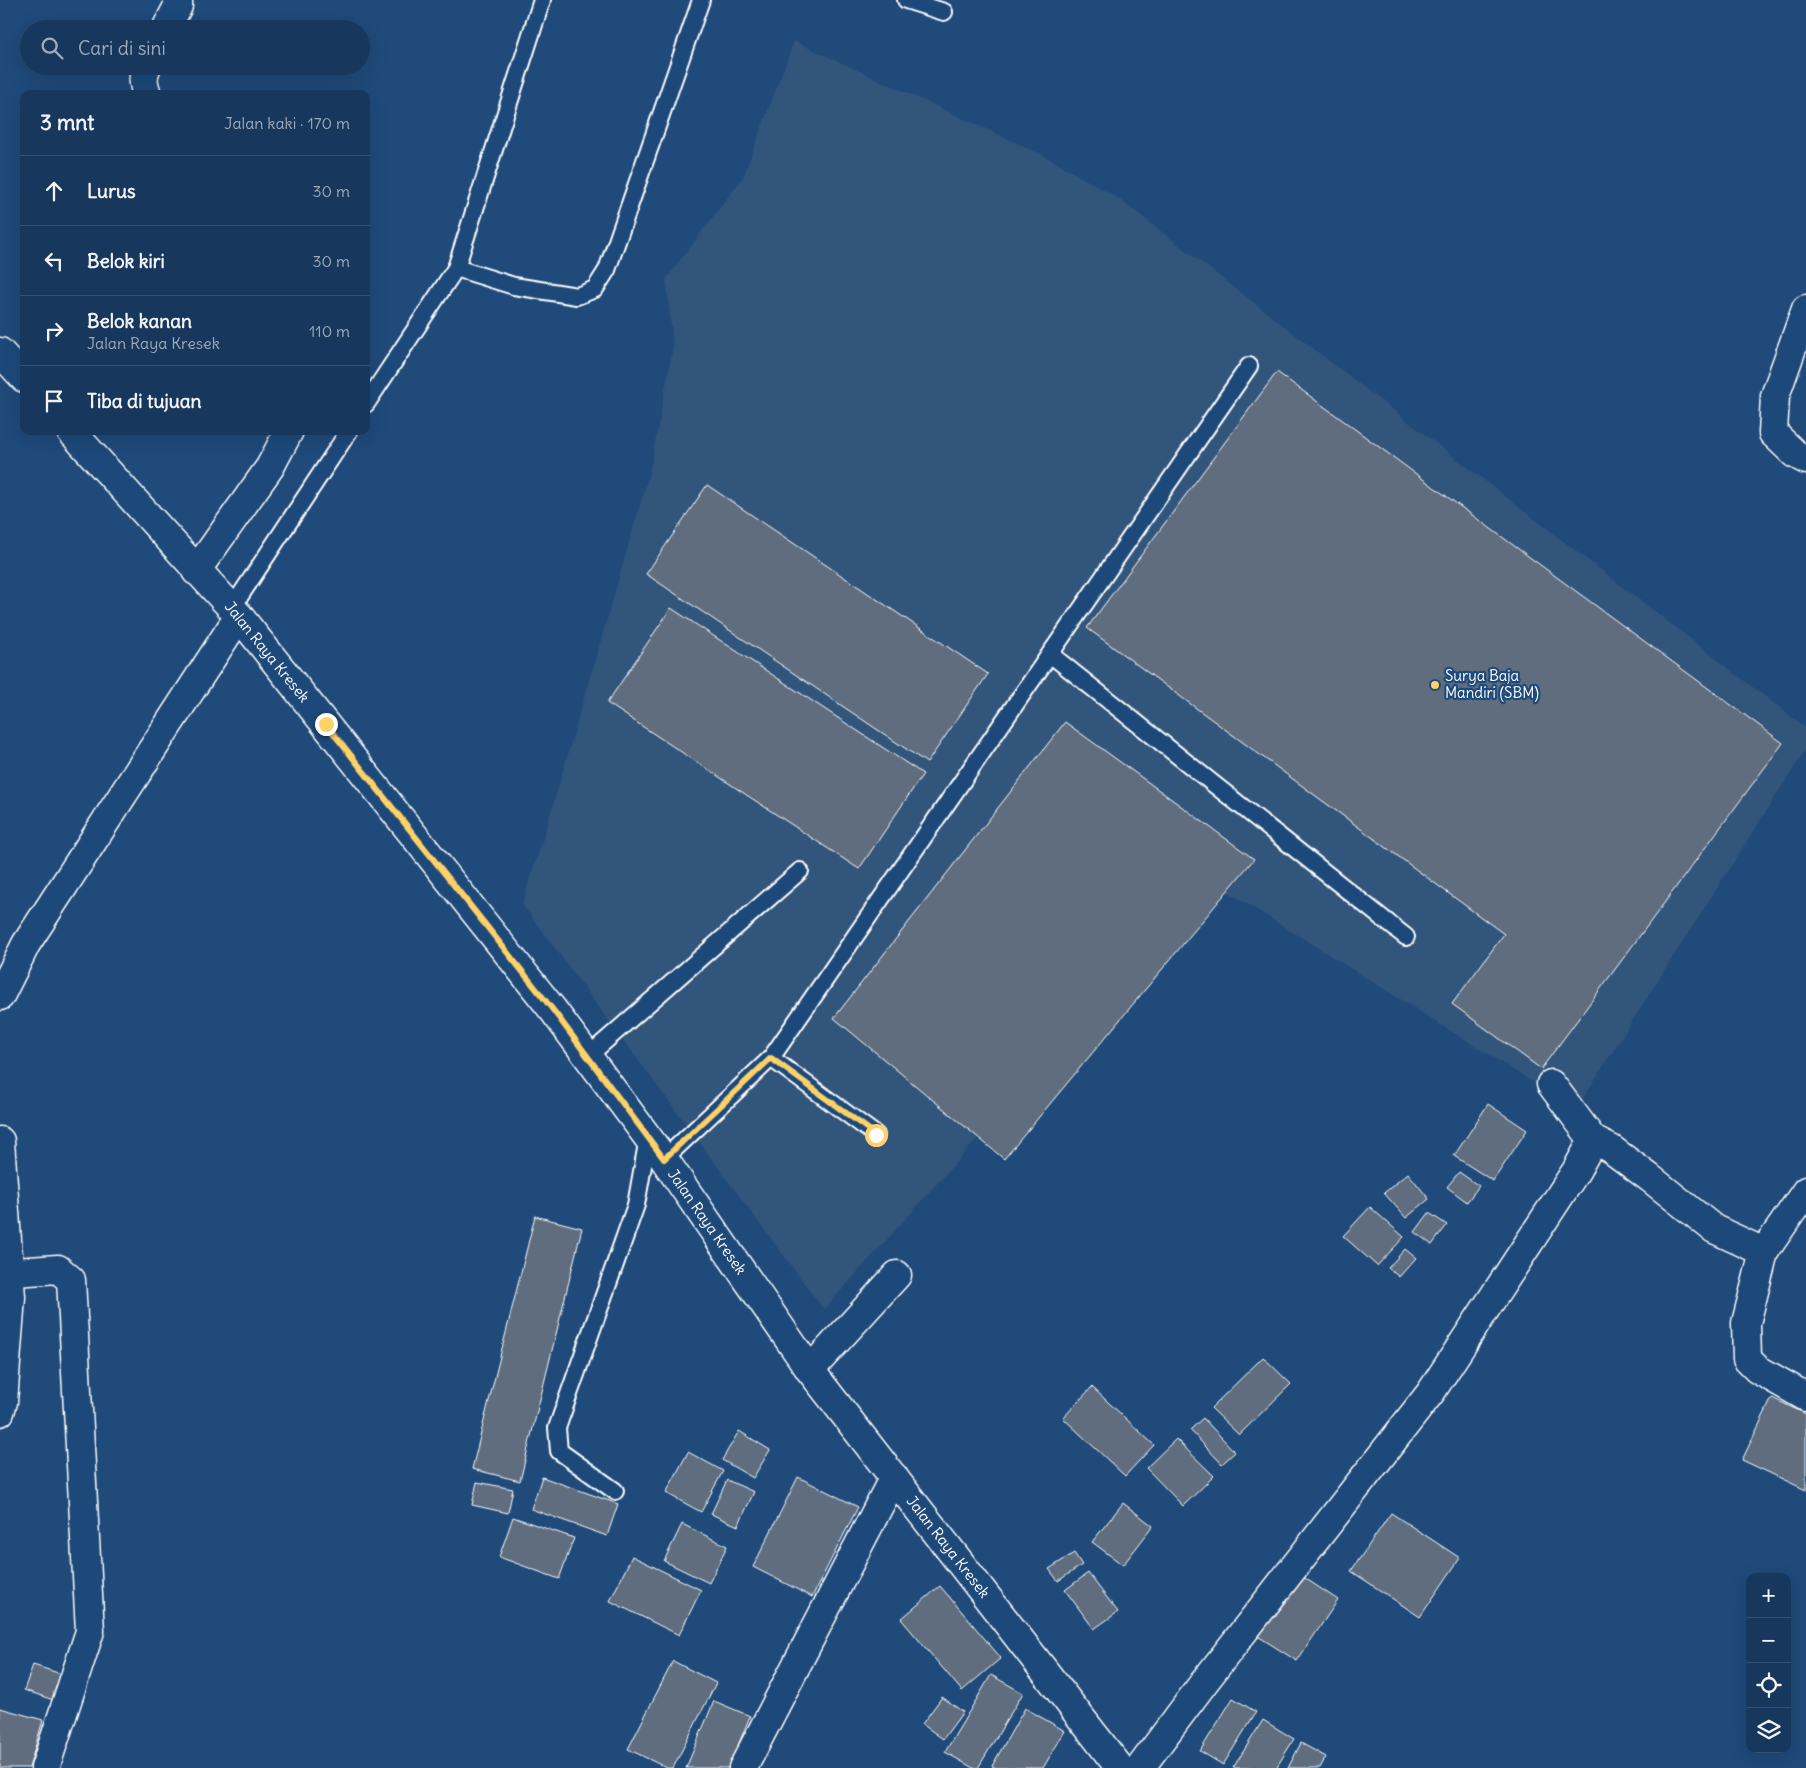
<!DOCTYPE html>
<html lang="id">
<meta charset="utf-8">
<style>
:root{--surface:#17385c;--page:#244365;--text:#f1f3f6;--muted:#9eacbb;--line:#365272}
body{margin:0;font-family:Delius,sans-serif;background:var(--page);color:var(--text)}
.controls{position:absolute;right:15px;bottom:15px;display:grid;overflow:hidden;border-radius:10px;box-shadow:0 5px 20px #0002}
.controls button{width:45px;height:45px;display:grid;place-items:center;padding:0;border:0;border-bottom:1px solid var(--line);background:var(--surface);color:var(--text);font:25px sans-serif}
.stop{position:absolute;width:15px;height:15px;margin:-11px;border:4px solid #ffd166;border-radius:50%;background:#fff}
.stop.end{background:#ffd166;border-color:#fff;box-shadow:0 1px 5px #0008}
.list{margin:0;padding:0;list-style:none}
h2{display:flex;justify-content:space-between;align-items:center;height:65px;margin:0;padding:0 20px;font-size:21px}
h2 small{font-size:16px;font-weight:400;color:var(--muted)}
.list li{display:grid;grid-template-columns:32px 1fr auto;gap:15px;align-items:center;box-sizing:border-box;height:70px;padding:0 20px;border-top:1px solid var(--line)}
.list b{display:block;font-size:19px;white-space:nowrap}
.list p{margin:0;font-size:16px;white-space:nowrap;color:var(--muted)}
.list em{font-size:16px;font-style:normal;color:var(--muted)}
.icon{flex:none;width:28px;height:28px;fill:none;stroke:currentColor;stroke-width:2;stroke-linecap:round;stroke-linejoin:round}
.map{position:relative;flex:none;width:1806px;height:1768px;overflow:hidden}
.search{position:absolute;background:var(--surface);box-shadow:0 5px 20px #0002;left:20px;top:20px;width:350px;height:55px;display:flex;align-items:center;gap:12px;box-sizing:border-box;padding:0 18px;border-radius:28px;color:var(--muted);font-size:19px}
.panel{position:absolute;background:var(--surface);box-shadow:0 5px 20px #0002;left:20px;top:90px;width:350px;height:345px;border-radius:10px}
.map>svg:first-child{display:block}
</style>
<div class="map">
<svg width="1806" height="1768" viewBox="0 0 1806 1768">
<rect width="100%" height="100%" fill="#1f4a7a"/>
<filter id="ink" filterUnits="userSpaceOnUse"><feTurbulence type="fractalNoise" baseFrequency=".02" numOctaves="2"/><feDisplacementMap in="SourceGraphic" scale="10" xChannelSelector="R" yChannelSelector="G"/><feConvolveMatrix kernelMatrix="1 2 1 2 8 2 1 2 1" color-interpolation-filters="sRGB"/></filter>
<g filter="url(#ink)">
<!-- built -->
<path fill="#32547b" d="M794 41 1043 155 1118 198 1806 728V749L1576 1109 1209 880 824 1310 522 904 549 819 650 470 673 346 666 279 743 177Z"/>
<!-- building -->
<g fill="#5e6d7e" stroke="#fff">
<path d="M1277 372 1783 743 1541 1069 1452 1004 1504 934 1087 628Z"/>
<path d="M707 485 988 674 927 763 646 574Z"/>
<path d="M671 608 923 774 859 869 607 703Z"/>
<path d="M1065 722 1254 859 1004 1159 834 1018Z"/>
<path d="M1488 1104 1527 1130 1493 1181 1454 1156Z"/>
<path d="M1459 1172 1479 1186 1467 1202 1447 1187Z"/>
<path d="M1408 1173 1429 1199 1406 1218 1384 1193Z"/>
<path d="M1370 1207 1404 1237 1377 1266 1343 1236Z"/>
<path d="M1429 1213 1447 1225 1432 1245 1415 1232Z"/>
<path d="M535 1216 582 1228 520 1481 472 1469Z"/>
<path d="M1405 1249 1416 1258 1399 1277 1388 1268Z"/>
<path d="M1263 1357 1291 1384 1239 1435 1211 1408Z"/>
<path d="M1092 1387 1154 1445 1125 1476 1063 1418Z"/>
<path d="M1772 1398 1806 1414V1490L1742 1460Z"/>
<path d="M1203 1418 1235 1452 1222 1464 1190 1430Z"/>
<path d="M739 1431 770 1450 753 1478 722 1460Z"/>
<path d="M1176 1439 1214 1476 1183 1506 1146 1468Z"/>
<path d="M688 1452 723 1471 701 1512 666 1493Z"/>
<path d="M542 1477 618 1504 607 1536 531 1509Z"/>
<path d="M798 1477 858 1507 812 1597 753 1567Z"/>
<path d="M727 1480 754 1492 738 1526 711 1514Z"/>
<path d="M477 1482 513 1489 508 1513 472 1505Z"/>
<path d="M1123 1503 1153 1526 1123 1565 1092 1542Z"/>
<path d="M1391 1513 1460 1558 1420 1617 1351 1571Z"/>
<path d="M513 1517 574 1538 559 1579 499 1557Z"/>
<path d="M682 1524 727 1546 709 1583 664 1561Z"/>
<path d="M1074 1553 1082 1565 1058 1581 1049 1569Z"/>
<path d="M632 1556 701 1590 679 1635 610 1601Z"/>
<path d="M1294 1571 1338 1600 1297 1661 1253 1633Z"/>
<path d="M1088 1573 1118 1612 1094 1629 1065 1590Z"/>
<path d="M940 1586 1001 1658 962 1691 901 1619Z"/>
<path d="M673 1661 716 1683 673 1768H667L628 1749Z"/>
<path d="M33 1665 71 1677 62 1703 24 1690Z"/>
<path d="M991 1675 1023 1693 978 1768H973L945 1752Z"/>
<path d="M942 1697 963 1712 943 1739 922 1724Z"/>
<path d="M1233 1698 1256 1712 1223 1765 1200 1751Z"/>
<path d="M714 1701 750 1716 729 1768H686Z"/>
<path d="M0 1708 43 1720 29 1768H0Z"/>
<path d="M1025 1708 1065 1731 1043 1768H996L992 1766Z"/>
<path d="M1263 1720 1294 1739 1276 1768H1233Z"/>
<path d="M1301 1743 1326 1757 1320 1768H1288Z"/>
</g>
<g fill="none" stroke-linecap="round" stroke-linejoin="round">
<defs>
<g id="service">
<path d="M906 0 944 12"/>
<path d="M456 268 514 286 577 296 595 289 607 270 701 0"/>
<path d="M366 404 456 268 542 0"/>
<path d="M232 608 349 431"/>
<path d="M1050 654 1406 937"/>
<path d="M588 1056 800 871"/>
<path d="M771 1058 876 1135"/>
<path d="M664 1159 771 1058 1249 366"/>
<path d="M615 1491 559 1451 557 1428 636 1205 648 1138"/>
</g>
<g id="minor">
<path d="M166 29 178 6V0"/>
<path d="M147 66C142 77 143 83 147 94"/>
<path d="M1806 309 1775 396 1773 433 1795 454 1806 460"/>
<path d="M196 571 270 467 289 431"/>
<path d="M0 996 26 944 239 616"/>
<path d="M1551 1084 1593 1140"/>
<path d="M0 1141 11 1297 3 1402 0 1412"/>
<path d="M1764 1252 1746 1323 1747 1359 1757 1369 1806 1397"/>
<path d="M0 1273 58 1269 71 1280 90 1631 45 1768"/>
<path d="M810 1370 897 1275"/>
<path d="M743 1768 894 1477"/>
<path d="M1140 1768 1205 1681 1431 1392 1576 1171 1593 1140 1611 1149 1650 1178 1714 1229 1764 1252 1806 1191"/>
</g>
<g id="secondary">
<path d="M0 352 24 378"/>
<path d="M71 431 239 616 553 1010 664 1159 810 1370 1120 1768"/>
</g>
</defs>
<!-- service casing -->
<use href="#service" stroke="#fff" stroke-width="20"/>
<!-- minor casing -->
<use href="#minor" stroke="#fff" stroke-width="31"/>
<!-- secondary casing -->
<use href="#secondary" stroke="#fff" stroke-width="31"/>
<!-- service -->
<use href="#service" stroke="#1f4a7a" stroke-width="16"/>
<!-- minor -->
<use href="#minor" stroke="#1f4a7a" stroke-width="28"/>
<!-- secondary -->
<use href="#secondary" stroke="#1f4a7a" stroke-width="28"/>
</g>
</g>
<g fill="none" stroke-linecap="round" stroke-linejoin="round" filter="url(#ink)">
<!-- route -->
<path stroke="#ffd166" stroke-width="6" d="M326 724 553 1010 664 1159 771 1058 876 1135"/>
</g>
<!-- markers -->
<circle fill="#ffd166" stroke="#1f4a7a" stroke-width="2" cx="1435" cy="685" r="5"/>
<g text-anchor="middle" stroke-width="4.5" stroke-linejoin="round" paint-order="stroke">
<!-- street labels -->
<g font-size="15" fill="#fff" stroke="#1f4a7a">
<text transform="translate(267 652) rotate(51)" y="5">Jalan Raya Kresek</text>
<text transform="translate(707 1222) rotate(55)" y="5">Jalan Raya Kresek</text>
<text transform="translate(948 1547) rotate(52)" y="5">Jalan Raya Kresek</text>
</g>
<!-- poi labels -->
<g font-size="15" fill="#fff" stroke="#1f4a7a" text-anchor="start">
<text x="1445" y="681">Surya Baja<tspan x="1445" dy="17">Mandiri (SBM)</tspan></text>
</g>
</g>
</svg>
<div class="controls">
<button>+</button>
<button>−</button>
<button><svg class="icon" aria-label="locate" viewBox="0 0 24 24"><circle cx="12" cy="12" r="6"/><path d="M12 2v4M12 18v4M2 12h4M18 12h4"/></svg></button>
<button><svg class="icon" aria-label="layers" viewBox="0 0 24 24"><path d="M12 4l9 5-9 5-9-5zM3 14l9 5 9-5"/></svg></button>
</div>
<div class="stop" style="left:876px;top:1135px"></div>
<div class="stop end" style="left:326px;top:724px"></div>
<div class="search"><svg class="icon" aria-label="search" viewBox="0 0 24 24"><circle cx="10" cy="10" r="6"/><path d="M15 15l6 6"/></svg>Cari di sini</div>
<section class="panel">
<h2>3 mnt<small>Jalan kaki · 170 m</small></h2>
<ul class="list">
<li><svg class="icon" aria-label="ahead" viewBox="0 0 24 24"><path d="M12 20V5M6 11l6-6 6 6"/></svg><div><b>Lurus</b></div><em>30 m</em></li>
<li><svg class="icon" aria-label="left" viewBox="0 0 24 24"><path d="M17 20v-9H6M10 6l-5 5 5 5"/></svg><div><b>Belok kiri</b></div><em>30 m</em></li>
<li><svg class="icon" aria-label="right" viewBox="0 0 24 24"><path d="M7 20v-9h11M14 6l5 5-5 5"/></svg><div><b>Belok kanan</b><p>Jalan Raya Kresek</p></div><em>110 m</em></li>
<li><svg class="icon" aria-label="arrive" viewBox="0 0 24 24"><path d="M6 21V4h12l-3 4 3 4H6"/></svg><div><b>Tiba di tujuan</b></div></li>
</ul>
</section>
</div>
